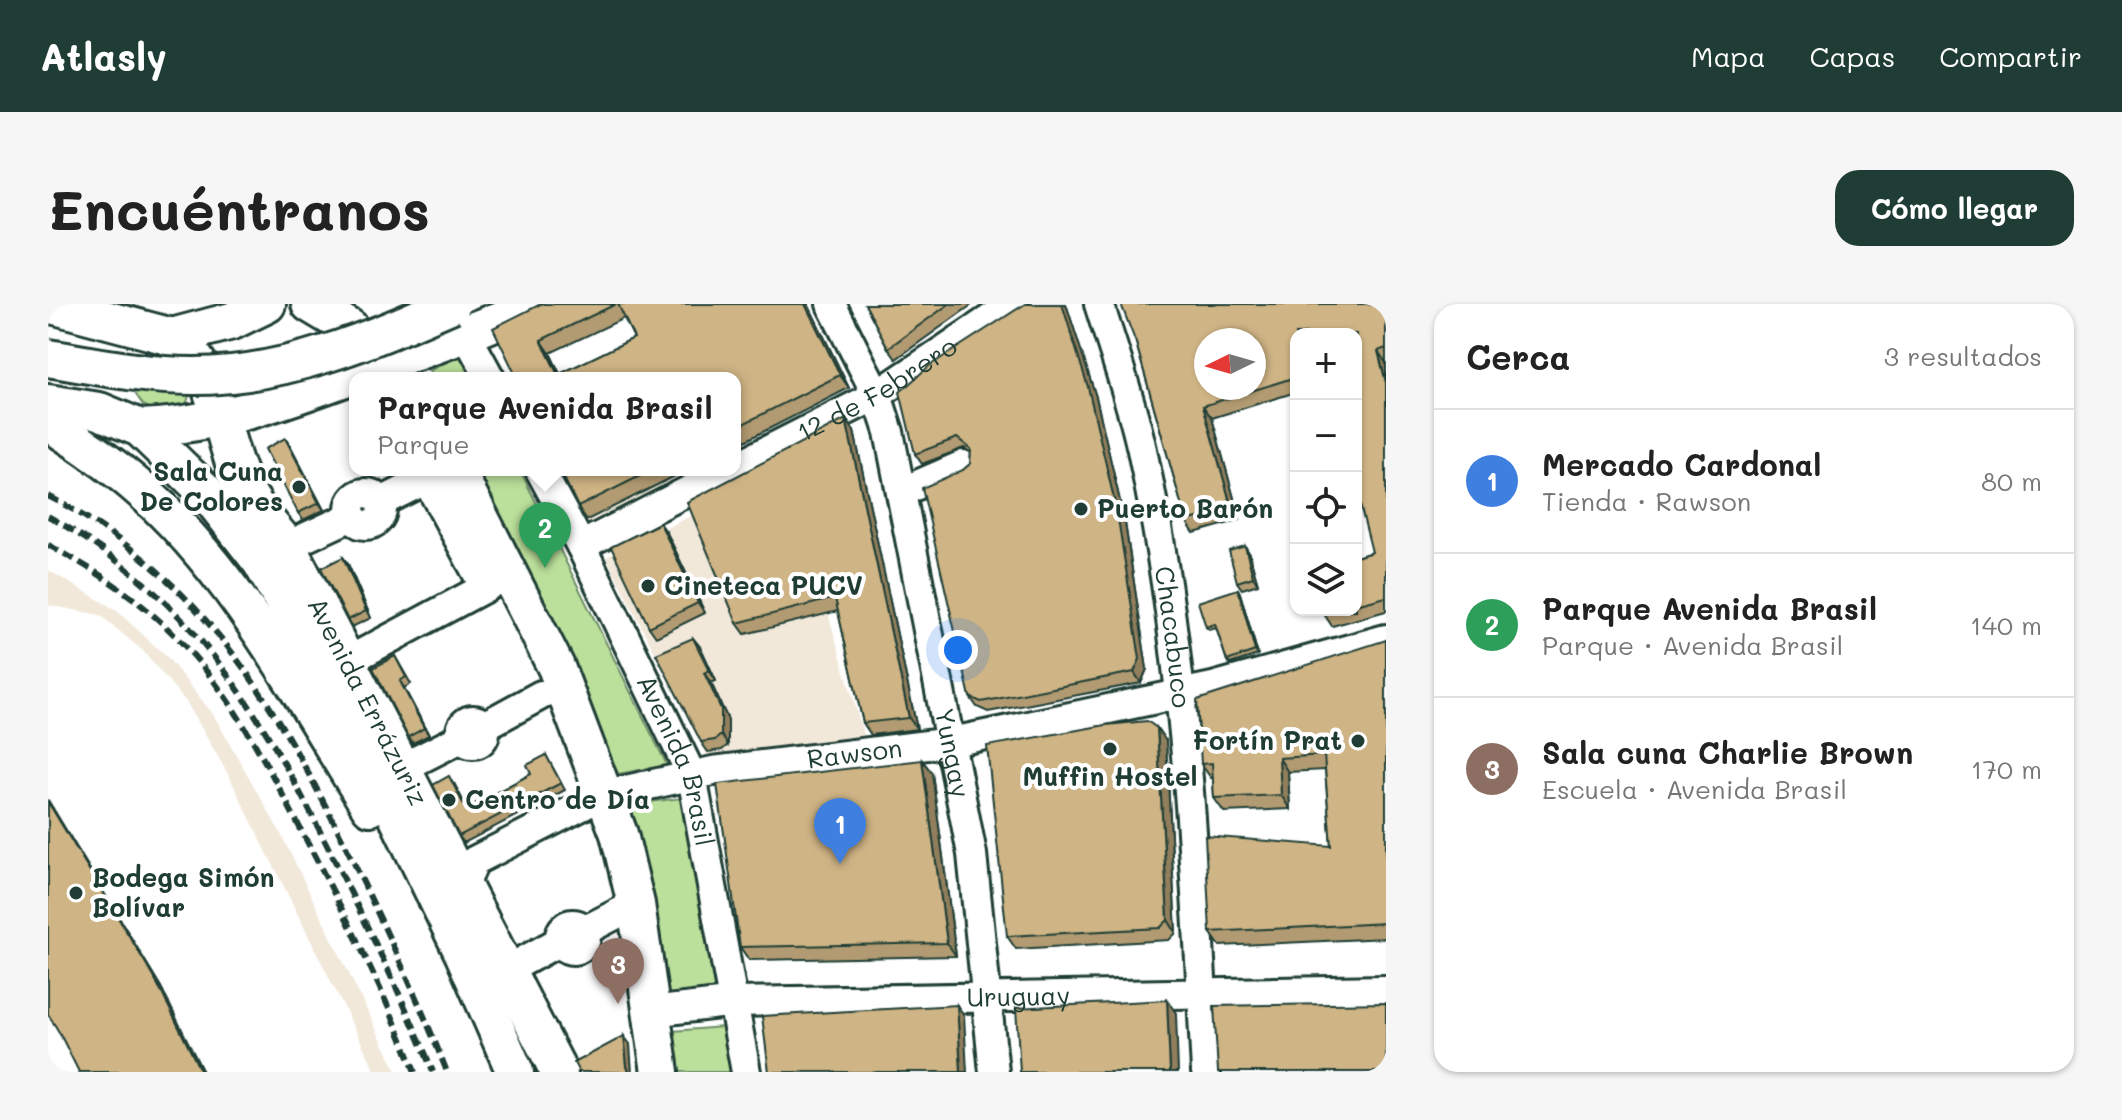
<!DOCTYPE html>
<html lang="es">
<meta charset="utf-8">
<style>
:root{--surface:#fff;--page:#f6f6f6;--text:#222;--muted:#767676;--line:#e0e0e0;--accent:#1f3d34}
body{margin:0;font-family:Mali,sans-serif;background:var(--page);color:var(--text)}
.controls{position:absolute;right:24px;top:24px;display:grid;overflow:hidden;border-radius:16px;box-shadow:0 2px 6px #0004}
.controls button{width:72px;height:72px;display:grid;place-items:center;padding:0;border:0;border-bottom:2px solid var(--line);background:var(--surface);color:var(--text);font:40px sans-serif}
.compass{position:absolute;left:1146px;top:24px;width:72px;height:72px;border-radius:50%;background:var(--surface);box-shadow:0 2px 6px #0004;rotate:265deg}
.you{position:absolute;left:910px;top:346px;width:28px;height:28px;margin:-20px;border:6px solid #fff;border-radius:50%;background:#1a73e8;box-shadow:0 0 0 12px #1a73e833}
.badge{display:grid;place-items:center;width:52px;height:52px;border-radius:50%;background:var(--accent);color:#fff;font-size:26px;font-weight:700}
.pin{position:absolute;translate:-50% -66px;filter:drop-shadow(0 2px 4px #0008)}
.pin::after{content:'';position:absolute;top:42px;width:28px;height:24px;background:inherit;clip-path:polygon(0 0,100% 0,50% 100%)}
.popup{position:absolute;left:301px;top:68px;width:392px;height:104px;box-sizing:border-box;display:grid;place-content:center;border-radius:16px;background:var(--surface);filter:drop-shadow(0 2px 6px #0005);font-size:26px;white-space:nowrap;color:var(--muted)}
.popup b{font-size:30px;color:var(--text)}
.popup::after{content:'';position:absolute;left:50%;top:100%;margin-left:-16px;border:16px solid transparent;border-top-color:var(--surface)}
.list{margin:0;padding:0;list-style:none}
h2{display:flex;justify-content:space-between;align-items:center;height:104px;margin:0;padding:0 32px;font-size:34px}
h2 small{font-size:26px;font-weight:400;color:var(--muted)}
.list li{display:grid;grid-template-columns:52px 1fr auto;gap:24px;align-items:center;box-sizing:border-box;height:144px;padding:0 32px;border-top:2px solid var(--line)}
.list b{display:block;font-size:30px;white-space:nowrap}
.list p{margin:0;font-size:26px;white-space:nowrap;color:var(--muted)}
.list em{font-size:26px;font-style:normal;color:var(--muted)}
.icon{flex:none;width:44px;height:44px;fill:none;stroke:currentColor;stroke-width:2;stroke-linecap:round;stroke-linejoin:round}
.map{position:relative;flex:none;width:1338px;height:768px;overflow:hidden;border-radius:24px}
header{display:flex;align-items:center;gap:48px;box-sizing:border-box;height:112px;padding:0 40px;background:var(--accent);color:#fff}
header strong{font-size:38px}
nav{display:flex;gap:44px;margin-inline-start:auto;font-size:28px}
.intro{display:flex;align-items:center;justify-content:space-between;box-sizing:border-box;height:192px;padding:0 48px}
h1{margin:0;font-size:56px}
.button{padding:20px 36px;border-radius:24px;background:var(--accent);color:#fff;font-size:28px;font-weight:700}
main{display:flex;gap:48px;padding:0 48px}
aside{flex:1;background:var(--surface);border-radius:24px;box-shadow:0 2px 6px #0004}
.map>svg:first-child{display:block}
</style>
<header>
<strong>Atlasly</strong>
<nav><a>Mapa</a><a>Capas</a><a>Compartir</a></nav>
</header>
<div class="intro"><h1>Encuéntranos</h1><a class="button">Cómo llegar</a></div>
<main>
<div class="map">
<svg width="1338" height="768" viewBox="0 0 1338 768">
<rect width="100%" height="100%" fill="#fff"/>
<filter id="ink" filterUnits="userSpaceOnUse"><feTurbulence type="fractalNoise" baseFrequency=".0125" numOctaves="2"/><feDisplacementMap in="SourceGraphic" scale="16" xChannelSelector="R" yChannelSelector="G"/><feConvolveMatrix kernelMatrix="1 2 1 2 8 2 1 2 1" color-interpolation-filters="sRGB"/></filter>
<g filter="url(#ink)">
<!-- built -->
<g fill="#f1e8da">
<path d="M513 166H657L541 223Z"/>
<path d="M647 210 780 309 817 436 662 457 558 253Z"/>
<path d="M0 266 68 306 119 353 165 410 232 528 349 768H328L181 472 139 399 95 347 52 311 0 301Z"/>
</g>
<!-- green -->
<g fill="#bbe09b" stroke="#6d8e68" stroke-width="2">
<path d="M414 50 426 74H384L381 67Z"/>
<path d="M82 82 143 86 138 101 113 109 95 101Z"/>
<path d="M427 166H472L619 461 570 470Z"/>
<path d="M634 494 667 689 621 692 583 500Z"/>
<path d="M675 723 682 768H631L625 727Z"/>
</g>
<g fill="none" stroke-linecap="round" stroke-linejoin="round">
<defs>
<g id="minor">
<path id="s1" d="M783 0 829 91 841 128 924 550 946 768"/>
<path id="s2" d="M1051 0C1066 48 1083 96 1094 146 1138 350 1147 560 1158 768"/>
<path d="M405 14 419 32 442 74"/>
<path id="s3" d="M687 163 829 91 965 0"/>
<path id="s4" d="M492 166 533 242 644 472 698 768"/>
<path d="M853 188 915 161"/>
<circle cx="318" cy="205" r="16"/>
<path d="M333 198 381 174"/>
<path d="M239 242 304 212"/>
<path d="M533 242 681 166"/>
<path d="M300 357 440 282"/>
<circle cx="425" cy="428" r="12"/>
<path d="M436 422 493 391"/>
<path d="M354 464 415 433"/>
<path id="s5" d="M416 583 426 557 555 491 665 467 904 438 1165 383 1338 335"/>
<circle cx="525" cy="633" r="13"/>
<path d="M536 627 588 600"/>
<path d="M459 666 512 637"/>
<path id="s6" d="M603 708 688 698 1338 686"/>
</g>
<g id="major">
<path d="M0 0 124 33 184 17 219 0"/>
<path d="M262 0 302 24 326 62"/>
<path id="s7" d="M124 33C173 64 172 140 198 187 208 207 225 224 239 242L511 768"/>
<path d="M0 99 51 107 92 124 160 190 213 258 306 423 416 651 467 768"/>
<path d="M0 118C29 137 58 156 85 179 185 263 254 394 322 503"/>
<path d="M92 124C184 121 265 85 351 54 398 37 443 21 488 0"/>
<path d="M378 166 438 277"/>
<path d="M408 166 508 363 571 530 588 600 612 768"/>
</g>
</defs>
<!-- minor casing -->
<use href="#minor" stroke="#1f3d34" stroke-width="34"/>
<!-- major casing -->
<use href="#major" stroke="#1f3d34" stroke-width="42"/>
<!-- minor -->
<use href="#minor" stroke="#fff" stroke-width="28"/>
<!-- major -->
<use href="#major" stroke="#fff" stroke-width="36"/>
<!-- rail -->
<g stroke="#1f3d34" stroke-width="6" stroke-dasharray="12 6" stroke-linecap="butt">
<path d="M0 192C156 272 231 405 305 557 338 627 371 696 399 768"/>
<path d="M0 212C152 297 216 414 291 565 324 632 357 699 385 768"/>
<path d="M0 241C150 319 190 405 264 547 302 620 338 692 367 768"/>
</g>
<defs>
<path id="major-bridge" d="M0 54C48 62 97 72 146 72 238 72 321 36 404 0"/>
</defs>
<!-- major-bridge casing -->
<use href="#major-bridge" stroke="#1f3d34" stroke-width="42" stroke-linecap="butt"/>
<!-- major-bridge -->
<use href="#major-bridge" stroke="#fff" stroke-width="36"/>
</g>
<!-- wall -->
<g fill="#b29b72" stroke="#1f3d34" stroke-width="2" fill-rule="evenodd">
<path d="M493 0H760L801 84 687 142V74H469ZM576 14 586 34 512 70 502 49Z"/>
<path d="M817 0H925L848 55 840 44Z"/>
<path d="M977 0H1018L1048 93 1077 219 1099 365 1093 379 940 408 929 403 922 393 915 166 922 160 923 149 916 144 874 160 867 150Z"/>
<path d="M1338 0V307L1284 322 1276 310 1275 306H1308V253L1324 248 1308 30H1248V88L1164 114 1192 216 1146 229 1138 217 1088 39Z"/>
<path d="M798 115 806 127 869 425 823 431 815 419 790 307 697 330 689 319Z"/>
<path d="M242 141 276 206 255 216 250 209Z"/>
<path d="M512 166H639L539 216 530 203Z"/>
<path d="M612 219 619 229 657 309 608 333 601 323Z"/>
<path d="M1197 242 1201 249 1210 280 1194 285 1189 278Z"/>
<path d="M295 253 300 260 323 314 304 323 300 316Z"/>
<path d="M1190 285 1192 289 1210 351 1182 360 1179 357 1168 324 1161 326 1158 323Z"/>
<path d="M645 334 653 344 668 377 663 379 680 416V441L674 446 660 448 653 438Z"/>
<path d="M1338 336V634L1172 642 1162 628 1283 542 1277 466 1240 468 1242 505 1176 508 1166 494 1165 474H1163L1153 460Z"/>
<path d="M347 352 363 380 356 384 381 431 365 439 360 433Z"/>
<path d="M1118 437 1128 629 1121 636 968 645 959 632Z"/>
<path d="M498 451 517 486 416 539 411 532 406 479 419 504 483 470Z"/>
<path d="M874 456 884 469 908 652 701 656 692 643Z"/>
</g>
<!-- shaded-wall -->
<g fill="#917e5d" stroke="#1f3d34" stroke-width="2">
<path d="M757 0H760L801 84 792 71Z"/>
<path d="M1014 0H1018L1048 93 1077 219 1099 365 1093 379 1086 368Z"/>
<path d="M493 36 502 49 514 74H512Z"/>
<path d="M1330 47 1338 59V79Z"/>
<path d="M1155 102 1164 114 1192 216 1184 205Z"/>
<path d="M798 115 806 127 869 425 861 414Z"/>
<path d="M237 134 242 141 276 206 271 199Z"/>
<path d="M612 219 619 229 657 309 650 299Z"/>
<path d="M1197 242 1201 249 1210 280 1205 273Z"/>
<path d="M295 253 300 260 323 314 318 307Z"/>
<path d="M1190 285 1192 289 1210 351 1207 347Z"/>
<path d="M645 334 653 344 668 377 661 366Z"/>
<path d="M656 369 663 379 680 416V441L673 431Z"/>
<path d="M352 377 356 384 381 431 376 424Z"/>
<path d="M1109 424 1118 437 1128 629 1120 616Z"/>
<path d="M1231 454 1240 468 1242 505 1233 491Z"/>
<path d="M874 456 884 469 908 652 899 639Z"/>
<path d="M0 496 113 683 155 768H153Z"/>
<path d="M1119 696 1128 709 1130 768H1122Z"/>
<path d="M909 701 916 711 919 768H913Z"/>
<path d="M576 732 582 740 584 768H582L579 763Z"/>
</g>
<!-- building -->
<g fill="#cfb485" stroke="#1f3d34" stroke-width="2" fill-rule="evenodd">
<path d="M493 0H568L493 36 510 71 586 34 570 0H757L792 71 687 124V74H469L445 24Z"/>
<path d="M817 0H901L840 44Z"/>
<path d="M977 0H1014L1040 83 1069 208 1092 355 1086 368 933 398 922 393 874 184 915 166 922 160 923 145 909 134 867 150 852 88 881 62Z"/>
<path d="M1073 0H1338V44L1330 47 1338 79V293L1308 301V253L1324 248 1308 185V30H1248V73L1155 102 1184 205 1138 217 1088 39ZM1158 36H1206V84H1158Z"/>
<path d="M798 115 861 414 815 419 787 294 689 319 639 198Z"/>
<path d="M237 134 271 199 250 209 217 145Z"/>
<path d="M512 166H604L530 203Z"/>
<path d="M612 219 650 299 601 323 563 243Z"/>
<path d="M1197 242 1205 273 1189 278 1181 247Z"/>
<path d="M295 253 318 307 300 316 273 264Z"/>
<path d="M1190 285 1207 347 1179 357 1167 320 1158 323 1150 298Z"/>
<path d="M1275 306H1290L1276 310Z"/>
<path d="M645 334 661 366 656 369 673 405V431L667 436 653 438 608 350Z"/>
<path d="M1338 336V619L1162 628 1157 532 1283 542 1276 451 1231 454 1233 491 1166 494 1164 459 1153 460 1149 396Z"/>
<path d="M347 352 358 373 352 377 376 424 360 433 325 364Z"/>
<path d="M1099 417 1109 424 1120 616 1112 624 959 632 939 442 1058 421Z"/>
<path d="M498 451 513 479 411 532 385 481 401 472 418 505 483 470 479 461Z"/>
<path d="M874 456 899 639 692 643 669 480Z"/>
<path d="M0 498 106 673 153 768H31L11 728 0 710Z"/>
<path d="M1119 696 1122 768H972L968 704Z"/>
<path d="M1338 699V768H1170L1166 702Z"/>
<path d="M909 701 913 768H721L714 712Z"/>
<path d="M576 732 579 763 582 768H531L526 759Z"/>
</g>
</g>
<!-- markers -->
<g fill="#1f3d34" stroke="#fff" stroke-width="3">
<circle cx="251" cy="183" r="8"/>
<circle cx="1033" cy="205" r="8"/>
<circle cx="600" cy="282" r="8"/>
<circle cx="1310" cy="437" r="8"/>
<circle cx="1062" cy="445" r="8"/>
<circle cx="401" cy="496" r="8"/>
<circle cx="28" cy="589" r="8"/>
</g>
<g text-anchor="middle" stroke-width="8" stroke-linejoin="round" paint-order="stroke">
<!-- street labels -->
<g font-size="26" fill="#1f3d34" stroke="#fff">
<text dy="9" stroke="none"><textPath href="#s3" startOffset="162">12 de Febrero</textPath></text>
<text dy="9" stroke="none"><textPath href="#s2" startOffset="342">Chacabuco</textPath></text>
<text dy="9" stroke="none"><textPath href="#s7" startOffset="418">Avenida Errázuriz</textPath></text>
<text dy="9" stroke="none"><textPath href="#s1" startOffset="468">Yungay</textPath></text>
<text dy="9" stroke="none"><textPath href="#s5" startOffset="428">Rawson</textPath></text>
<text dy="9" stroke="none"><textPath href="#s4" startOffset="322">Avenida Brasil</textPath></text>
<text dy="9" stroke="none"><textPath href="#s6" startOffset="368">Uruguay</textPath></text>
</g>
<!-- poi labels -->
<g font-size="26" font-weight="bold" fill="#1f3d34" stroke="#fff" text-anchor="start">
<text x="235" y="177" text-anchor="end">Sala Cuna<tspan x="235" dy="30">De Colores</tspan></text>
<text x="1049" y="214">Puerto Barón</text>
<text x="616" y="291">Cineteca PUCV</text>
<text x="1294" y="446" text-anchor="end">Fortín Prat</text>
<text x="1062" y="482" text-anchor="middle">Muffin Hostel</text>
<text x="417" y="505">Centro de Día</text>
<text x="44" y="583">Bodega Simón<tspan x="44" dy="30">Bolívar</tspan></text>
</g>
</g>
</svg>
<div class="controls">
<button>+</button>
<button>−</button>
<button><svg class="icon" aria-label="locate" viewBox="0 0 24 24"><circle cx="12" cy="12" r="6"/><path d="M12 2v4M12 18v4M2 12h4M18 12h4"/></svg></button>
<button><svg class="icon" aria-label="layers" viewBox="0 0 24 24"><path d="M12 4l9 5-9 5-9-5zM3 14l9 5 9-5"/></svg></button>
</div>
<svg class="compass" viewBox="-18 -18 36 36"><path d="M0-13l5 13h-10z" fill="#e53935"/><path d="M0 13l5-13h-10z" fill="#767676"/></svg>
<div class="you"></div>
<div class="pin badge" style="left:792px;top:560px;background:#3f7fe0">1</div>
<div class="pin badge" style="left:497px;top:264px;background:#2e9e5b">2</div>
<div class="popup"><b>Parque Avenida Brasil</b>Parque</div>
<div class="pin badge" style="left:570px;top:700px;background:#8d6e63">3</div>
</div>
<aside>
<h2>Cerca<small>3 resultados</small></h2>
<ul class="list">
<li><span class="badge" style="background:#3f7fe0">1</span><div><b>Mercado Cardonal</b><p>Tienda · Rawson</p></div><em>80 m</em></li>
<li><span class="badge" style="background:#2e9e5b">2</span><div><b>Parque Avenida Brasil</b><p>Parque · Avenida Brasil</p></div><em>140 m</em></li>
<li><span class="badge" style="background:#8d6e63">3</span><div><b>Sala cuna Charlie Brown</b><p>Escuela · Avenida Brasil</p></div><em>170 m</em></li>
</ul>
</aside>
</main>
